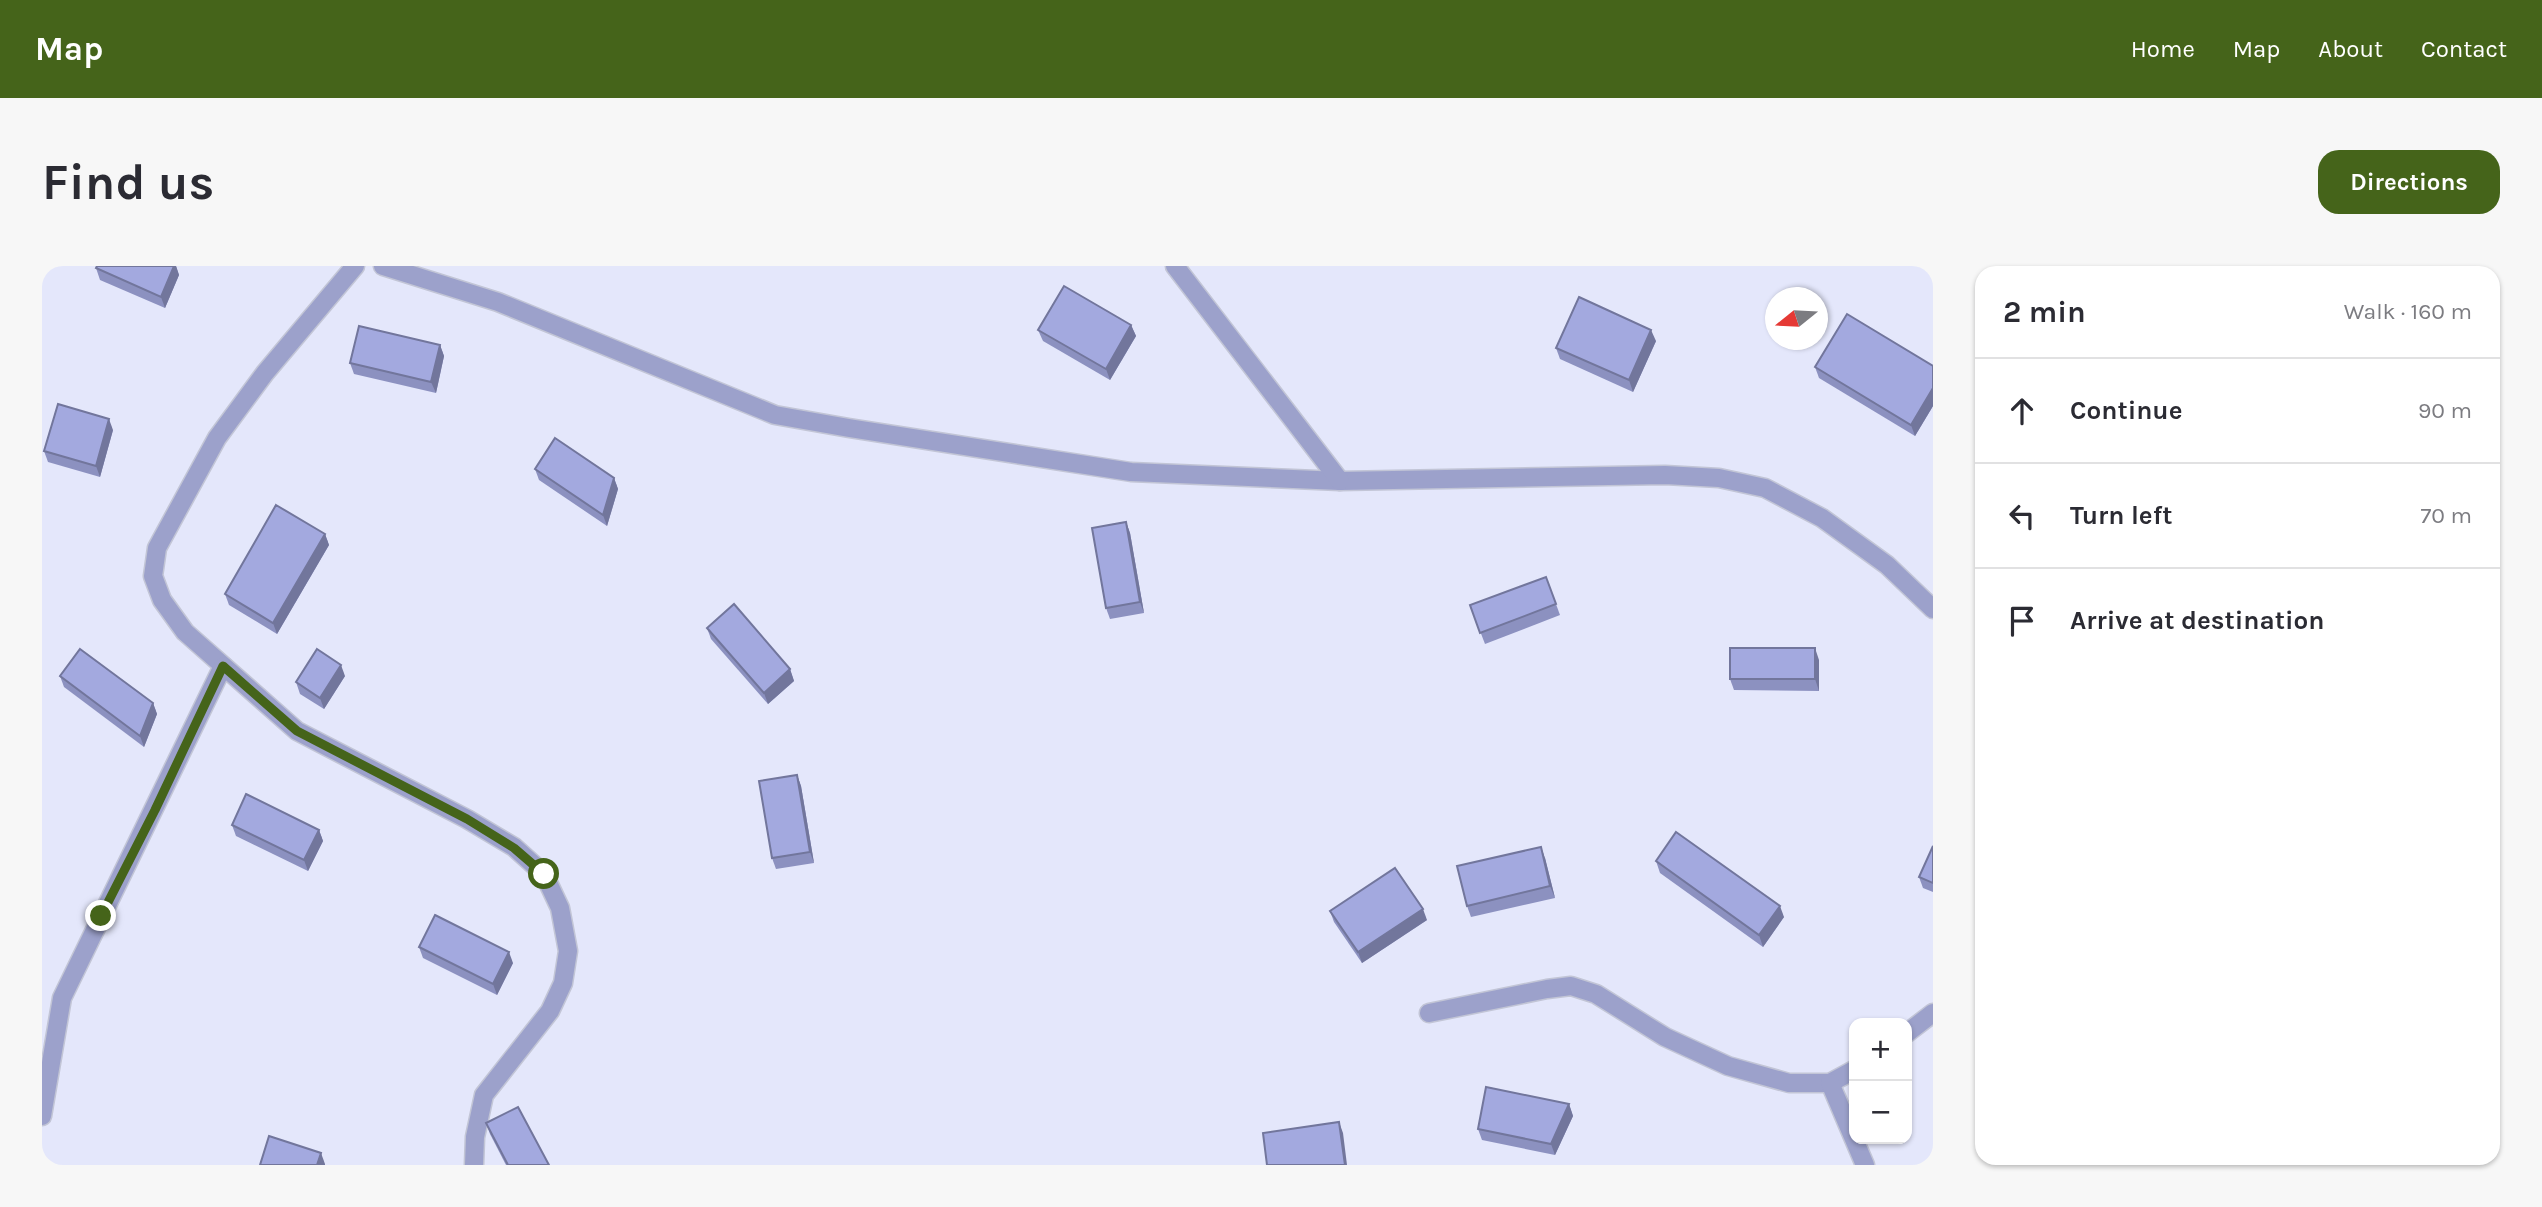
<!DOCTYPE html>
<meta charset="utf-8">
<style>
:root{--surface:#fff;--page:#f7f7f7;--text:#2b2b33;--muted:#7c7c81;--line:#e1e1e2;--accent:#45641a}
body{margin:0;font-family:Karla,sans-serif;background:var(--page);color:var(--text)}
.controls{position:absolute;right:21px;bottom:21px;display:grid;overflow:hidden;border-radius:14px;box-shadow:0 2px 5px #0004}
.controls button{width:63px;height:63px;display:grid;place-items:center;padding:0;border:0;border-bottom:2px solid var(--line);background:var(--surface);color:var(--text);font:35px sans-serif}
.compass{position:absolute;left:1723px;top:21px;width:63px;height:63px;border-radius:50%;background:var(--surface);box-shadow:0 2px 5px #0004;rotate:252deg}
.stop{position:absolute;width:21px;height:21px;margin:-16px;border:5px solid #45641a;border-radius:50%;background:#fff}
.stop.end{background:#45641a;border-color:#fff;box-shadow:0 2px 7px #0008}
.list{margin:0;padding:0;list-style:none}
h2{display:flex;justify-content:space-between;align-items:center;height:91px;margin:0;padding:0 28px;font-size:30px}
h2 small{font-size:23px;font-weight:400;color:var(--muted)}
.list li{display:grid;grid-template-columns:46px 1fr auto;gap:21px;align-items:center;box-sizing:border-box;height:105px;padding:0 28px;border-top:2px solid var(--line)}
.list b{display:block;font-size:26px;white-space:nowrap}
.list em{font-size:23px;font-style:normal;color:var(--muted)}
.icon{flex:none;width:38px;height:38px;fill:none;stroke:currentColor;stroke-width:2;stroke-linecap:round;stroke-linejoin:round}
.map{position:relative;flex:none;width:1891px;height:899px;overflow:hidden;border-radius:21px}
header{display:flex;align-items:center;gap:42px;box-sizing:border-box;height:98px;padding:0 35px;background:var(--accent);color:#fff}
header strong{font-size:33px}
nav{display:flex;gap:38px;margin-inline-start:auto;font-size:24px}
.intro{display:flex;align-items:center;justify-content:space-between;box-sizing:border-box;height:168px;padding:0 42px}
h1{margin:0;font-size:49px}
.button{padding:18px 32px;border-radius:21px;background:var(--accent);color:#fff;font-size:24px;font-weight:700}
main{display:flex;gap:42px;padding:0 42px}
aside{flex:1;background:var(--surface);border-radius:21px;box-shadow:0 2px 5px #0004}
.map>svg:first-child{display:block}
</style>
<header>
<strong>Map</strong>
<nav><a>Home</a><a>Map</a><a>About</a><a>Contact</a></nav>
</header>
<div class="intro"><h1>Find us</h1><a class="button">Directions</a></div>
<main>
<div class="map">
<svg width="1891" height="899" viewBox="0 0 1891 899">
<rect width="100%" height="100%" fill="#e4e7fb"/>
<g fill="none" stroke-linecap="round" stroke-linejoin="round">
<defs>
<g id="street">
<path d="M313 0 223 107 175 172 115 282 111 310 120 334 143 366 255 465 425 553 472 581 502 608 518 642 526 685 521 717 508 745 442 829 433 871 432 899"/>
<path d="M341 0 456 36 733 149 807 162 1089 206 1298 215 1623 209 1677 212 1723 222 1780 252 1845 299 1891 343"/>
<path d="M1133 0 1298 215"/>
<path d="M1387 747 1505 723 1529 720 1554 728 1623 771 1686 800 1747 817H1788L1812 804"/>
<path d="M1865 767 1891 747"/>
<path d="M1788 817 1823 899"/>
<path d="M0 850 20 732 181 400"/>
</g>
</defs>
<!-- street casing -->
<use href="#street" stroke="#c2c5d6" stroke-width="21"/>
<!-- street -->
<use href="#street" stroke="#9ca1cb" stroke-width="18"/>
</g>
<!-- wall -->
<g fill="#8c91c0">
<path d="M55 0H134L137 9 123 42 58 14 54 2Z"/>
<path d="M1089 59 1094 70 1068 114 1001 75 996 64Z"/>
<path d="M1614 75 1591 126 1518 93 1514 82Z"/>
<path d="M398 79 402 90 394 127 312 108 308 97Z"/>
<path d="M1891 100V140L1873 170 1777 112 1773 101Z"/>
<path d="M71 164 58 211 6 196 2 185Z"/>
<path d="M493 203 572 212 576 223 565 260 497 214Z"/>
<path d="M1084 256 1088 267 1102 347 1068 353 1064 342Z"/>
<path d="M283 268 287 279 235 368 187 339 183 328Z"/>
<path d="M1504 311 1518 349 1443 378 1428 339Z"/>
<path d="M665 362 748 403 752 415 726 438 669 373Z"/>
<path d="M1777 394V425L1692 424 1688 413Z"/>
<path d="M18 410 111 437 115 448 102 481 22 421Z"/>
<path d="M303 410 282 443 258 428 254 416Z"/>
<path d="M755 509 759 520 772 597 734 603 730 592Z"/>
<path d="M190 559 277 564 281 575 266 605 194 570Z"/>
<path d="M1891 580V626L1881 622 1877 611Z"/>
<path d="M1503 592 1513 632 1429 651 1425 640Z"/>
<path d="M1614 595 1742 651 1721 681 1618 607Z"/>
<path d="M1288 645 1385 654 1320 697 1292 656Z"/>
<path d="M377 681 471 697 455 729 381 692Z"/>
<path d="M1527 838 1531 850 1513 889 1440 874 1436 863Z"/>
<path d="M444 857 507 899H464L448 868Z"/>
</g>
<!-- shaded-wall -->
<g fill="#72769c">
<path d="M132 0H134L137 9 123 42 119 31Z"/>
<path d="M1089 59 1094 70 1068 114 1064 103Z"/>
<path d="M1609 64 1614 75 1591 126 1587 114Z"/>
<path d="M398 79 402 90 394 127 389 116Z"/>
<path d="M1891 122V140L1873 170 1869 159Z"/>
<path d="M67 153 71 164 58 211 54 200Z"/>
<path d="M572 212 576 223 565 260 561 249Z"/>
<path d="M1084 256 1088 267 1102 347 1098 336Z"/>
<path d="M283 268 287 279 235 368 231 357Z"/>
<path d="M1773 382 1777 394V425L1773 413Z"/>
<path d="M299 399 303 410 282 443 278 432Z"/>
<path d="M748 403 752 415 726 438 722 427Z"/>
<path d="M111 437 115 448 102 481 98 470Z"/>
<path d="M755 509 759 520 772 597 768 586Z"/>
<path d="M277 564 281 575 266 605 262 594Z"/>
<path d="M1499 581 1503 592 1513 632 1508 620Z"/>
<path d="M1738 640 1742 651 1721 681 1717 669Z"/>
<path d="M1381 643 1385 654 1320 697 1316 686Z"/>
<path d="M467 686 471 697 455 729 451 718Z"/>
<path d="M1527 838 1531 850 1513 889 1509 878Z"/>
<path d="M1297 856 1301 867 1305 899H1303Z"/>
<path d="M279 887 283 898V899H275Z"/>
</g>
<!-- building -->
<g fill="#a3a9df" stroke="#72769c" stroke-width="2">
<path d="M55 0H132L119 31 54 2Z"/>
<path d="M1022 20 1089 59 1064 103 996 64Z"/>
<path d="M1537 31 1609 64 1587 114 1514 82Z"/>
<path d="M1805 48 1891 100V122L1869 159 1773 101Z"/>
<path d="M317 60 398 79 389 116 308 97Z"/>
<path d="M16 138 67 153 54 200 2 185Z"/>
<path d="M513 172 572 212 561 249 493 203Z"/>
<path d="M234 239 283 268 231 357 183 328Z"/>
<path d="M1084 256 1098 336 1064 342 1050 262Z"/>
<path d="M1504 311 1514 338 1438 367 1428 339Z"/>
<path d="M692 338 748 403 722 427 665 362Z"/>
<rect x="1688" y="382" width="85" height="31"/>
<path d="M38 383 111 437 98 470 18 410Z"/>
<path d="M275 383 299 399 278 432 254 416Z"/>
<path d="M755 509 768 586 730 592 717 515Z"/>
<path d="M204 528 277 564 262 594 190 559Z"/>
<path d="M1634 566 1738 640 1717 669 1614 595Z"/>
<path d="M1891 580V617L1877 611Z"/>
<path d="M1499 581 1508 620 1425 640 1415 600Z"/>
<path d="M1353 602 1381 643 1316 686 1288 645Z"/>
<path d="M393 649 467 686 451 718 377 681Z"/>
<path d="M1444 821 1527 838 1509 878 1436 863Z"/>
<path d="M476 841 507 899H466L444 857Z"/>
<path d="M1297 856 1303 899H1225L1221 867Z"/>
<path d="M227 870 279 887 275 899H218Z"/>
</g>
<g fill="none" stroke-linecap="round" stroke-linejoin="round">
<!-- route -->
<path stroke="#45641a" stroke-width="9" d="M59 650 113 544 181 400 255 465 425 553 472 582 502 608"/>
</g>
</svg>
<div class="controls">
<button>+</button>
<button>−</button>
</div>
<svg class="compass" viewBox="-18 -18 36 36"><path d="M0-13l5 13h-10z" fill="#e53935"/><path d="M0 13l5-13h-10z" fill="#7c7c81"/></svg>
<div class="stop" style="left:502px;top:608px"></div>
<div class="stop end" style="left:59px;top:650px"></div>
</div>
<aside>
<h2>2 min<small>Walk · 160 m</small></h2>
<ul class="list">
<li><svg class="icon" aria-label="ahead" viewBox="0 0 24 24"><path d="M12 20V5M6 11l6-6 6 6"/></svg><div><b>Continue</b></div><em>90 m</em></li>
<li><svg class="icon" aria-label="left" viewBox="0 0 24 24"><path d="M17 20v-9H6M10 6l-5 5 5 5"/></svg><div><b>Turn left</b></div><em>70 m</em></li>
<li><svg class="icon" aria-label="arrive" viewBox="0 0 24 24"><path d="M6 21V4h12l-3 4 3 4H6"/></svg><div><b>Arrive at destination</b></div></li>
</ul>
</aside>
</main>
